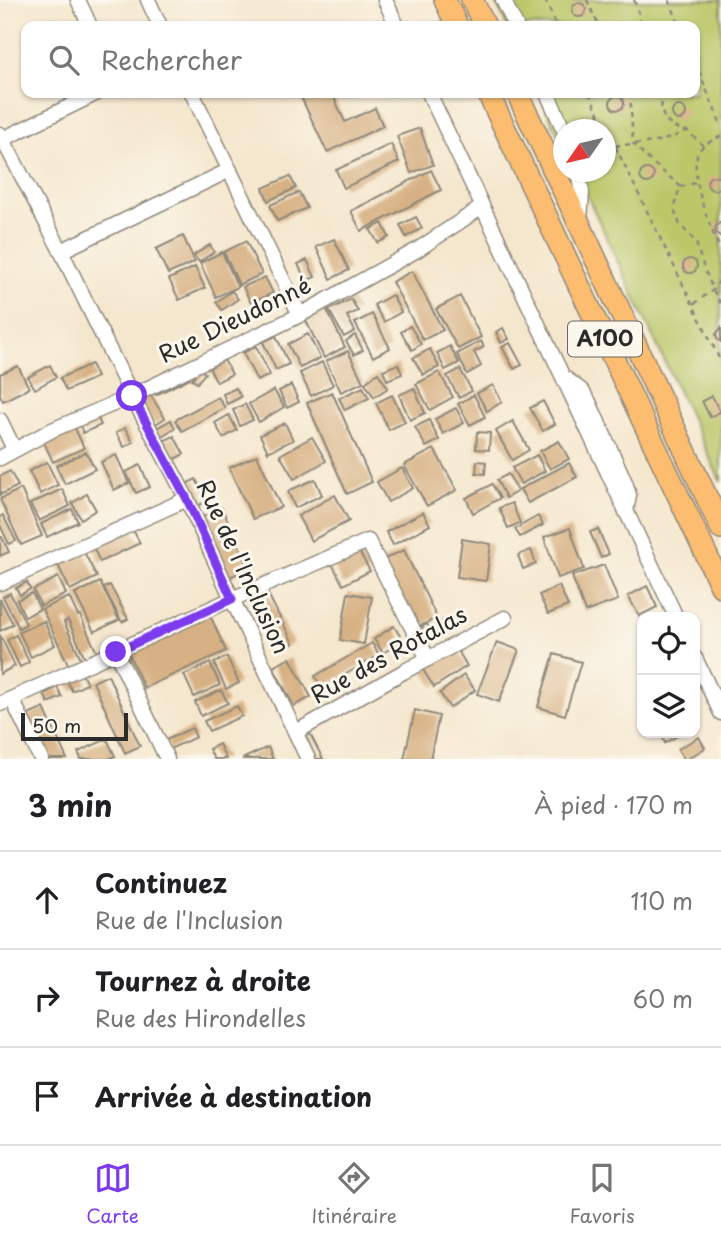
<!DOCTYPE html>
<html lang="fr">
<meta charset="utf-8">
<style>
:root{--surface:#fff;--page:#f2f2f2;--text:#202124;--muted:#757577;--line:#e0e0e0;--accent:#7c3aed}
body{margin:0;font-family:"Playpen Sans",sans-serif;background:var(--page);color:var(--text)}
.controls{position:absolute;right:21px;bottom:21px;display:grid;overflow:hidden;border-radius:14px;box-shadow:0 2px 5px #0004}
.controls button{width:63px;height:63px;display:grid;place-items:center;padding:0;border:0;border-bottom:2px solid var(--line);background:var(--surface);color:var(--text);font:35px sans-serif}
.compass{position:absolute;left:553px;top:119px;width:63px;height:63px;border-radius:50%;background:var(--surface);box-shadow:0 2px 5px #0004;rotate:236deg}
.scale{position:absolute;left:21px;bottom:18px;width:107px;box-sizing:border-box;padding-left:7px;border:4px solid #2b2b2b;border-top:0;font-size:19px;line-height:24px;white-space:nowrap;color:#2b2b2b;-webkit-text-stroke:5px #fbf7ec;paint-order:stroke}
.stop{position:absolute;width:21px;height:21px;margin:-16px;border:5px solid #7c3aed;border-radius:50%;background:#fff}
.stop.end{background:#7c3aed;border-color:#fff;box-shadow:0 2px 7px #0008}
.list{margin:0;padding:0;list-style:none}
h2{display:flex;justify-content:space-between;align-items:center;height:91px;margin:0;padding:0 28px;font-size:30px}
h2 small{font-size:23px;font-weight:400;color:var(--muted)}
.list li{display:grid;grid-template-columns:46px 1fr auto;gap:21px;align-items:center;box-sizing:border-box;height:98px;padding:0 28px;border-top:2px solid var(--line)}
.list b{display:block;font-size:26px;white-space:nowrap}
.list p{margin:0;font-size:23px;white-space:nowrap;color:var(--muted)}
.list em{font-size:23px;font-style:normal;color:var(--muted)}
.icon{flex:none;width:38px;height:38px;fill:none;stroke:currentColor;stroke-width:2;stroke-linecap:round;stroke-linejoin:round}
.map{position:relative;flex:none;width:721px;height:759px;overflow:hidden}
.search{position:absolute;background:var(--surface);box-shadow:0 2px 5px #0004;left:21px;right:21px;top:21px;height:77px;display:flex;align-items:center;gap:18px;box-sizing:border-box;padding:0 24px;border-radius:14px;color:var(--muted);font-size:26px}
.sheet{height:385px;background:var(--surface)}
nav{display:flex;justify-content:space-around;align-items:center;box-sizing:border-box;height:98px;border-top:2px solid var(--line);background:var(--surface);font-size:19px;color:var(--muted)}
nav a{display:grid;justify-items:center;gap:4px}
nav .on{color:var(--accent)}
.map>svg:first-child{display:block}
</style>
<div class="map">
<svg width="721" height="759" viewBox="0 0 721 759">
<rect width="100%" height="100%" fill="#fbf7ec"/>
<filter id="ink" filterUnits="userSpaceOnUse"><feTurbulence type="fractalNoise" baseFrequency=".0143" numOctaves="2"/><feDisplacementMap in="SourceGraphic" scale="14" xChannelSelector="R" yChannelSelector="G"/><feConvolveMatrix kernelMatrix="1 2 1 2 8 2 1 2 1" color-interpolation-filters="sRGB"/></filter>
<filter id="wash" filterUnits="userSpaceOnUse"><feTurbulence type="fractalNoise" baseFrequency=".00686" numOctaves="4" result="noise"/><feDisplacementMap in="SourceGraphic" scale="28" xChannelSelector="R" yChannelSelector="G"/><feGaussianBlur stdDeviation="1.57" result="paint"/><feColorMatrix in="noise" values="0 0 0 0 0 0 0 0 0 0 0 0 0 0 0 0 0 1.4 0 .05"/><feComposite in="paint" operator="in"/></filter>
<g filter="url(#wash)">
<rect width="100%" height="100%" fill="#f5e7ce"/>
<!-- green -->
<path fill="#bbc86a" stroke="#737a4a" stroke-width="2" d="M495 0H721V482L576 172H606V130H564L563 146 539 93H695V26H507Z"/>
<g id="blocks">
<!-- building -->
<g fill="#d7b183">
<circle cx="579" cy="10" r="7"/>
<path d="M299 93H332L345 122 375 108 383 126 327 152Z"/>
<circle cx="617" cy="103" r="7"/>
<circle cx="679" cy="113" r="7"/>
<path d="M420 128 433 165 411 173 397 136Z"/>
<path d="M391 144 399 162 344 188 336 170Z"/>
<circle cx="647" cy="176" r="7"/>
<path d="M431 170 441 190 361 231 351 211Z"/>
<path d="M290 176 296 188 268 201 263 188Z"/>
<circle cx="714" cy="183" r="7"/>
<path d="M299 192 307 208 277 221 270 205Z"/>
<path d="M416 217 422 228 406 237 400 225Z"/>
<path d="M721 222V237L716 233 715 229 717 225Z"/>
<path d="M382 223 389 237 378 243 370 229Z"/>
<path d="M183 236 195 262 168 274 156 249Z"/>
<path d="M334 239 349 270 331 279 316 247Z"/>
<path d="M246 241 262 274 239 285 224 252Z"/>
<path d="M210 245 214 252 199 262 194 255Z"/>
<path d="M222 252 238 287 216 297 200 263Z"/>
<circle cx="690" cy="266" r="7"/>
<path d="M307 260 315 277 306 281 298 264Z"/>
<path d="M195 267 205 288 179 300 169 279Z"/>
<path d="M412 271 443 330 423 340 392 282Z"/>
<path d="M265 277 273 293 251 303 243 287Z"/>
<path d="M232 291 238 299 222 310 216 302Z"/>
<path d="M392 295 401 312 384 322 374 305Z"/>
<path d="M460 296 481 337 458 349 436 309Z"/>
<path d="M351 299 358 311 347 316 355 331 344 337 329 310Z"/>
<path d="M326 308 345 347 324 358 305 319Z"/>
<path d="M372 314 390 348 373 357 355 323Z"/>
<path d="M410 326 421 344 412 350 401 332Z"/>
<path d="M503 328 509 339 501 343 496 332Z"/>
<path d="M721 328V342L717 339 716 334Z"/>
<path d="M308 334 320 358 300 368 288 344Z"/>
<path d="M355 335 363 350 354 355 346 341Z"/>
<path d="M276 336 289 364 276 370 263 342Z"/>
<path d="M481 341 484 347 474 352 481 366 467 374 457 354Z"/>
<path d="M510 343 522 365 514 369 502 347Z"/>
<path d="M256 346 270 375 257 381 243 353Z"/>
<path d="M450 346 459 363 445 370 437 353Z"/>
<path d="M430 349 439 367 423 375 413 358Z"/>
<path d="M348 351 363 382 341 392 326 361Z"/>
<path d="M224 360 232 374 217 382 209 368Z"/>
<path d="M322 362 333 385 311 396 300 373Z"/>
<path d="M91 364 97 377 66 391 60 378Z"/>
<path d="M398 364 402 374 387 380 383 370Z"/>
<path d="M50 365 56 377 35 389 28 377Z"/>
<path d="M18 366 29 388 3 401 0 395V374Z"/>
<path d="M199 369 205 373 197 383 192 379Z"/>
<path d="M460 369 472 391 459 398 447 376Z"/>
<path d="M187 371 190 378 156 395 152 388Z"/>
<path d="M439 372 453 397 430 410 416 384Z"/>
<path d="M378 373 388 388 374 397 365 383Z"/>
<path d="M291 385 299 402 287 408 279 391Z"/>
<path d="M493 385 502 402 487 411 477 393Z"/>
<path d="M363 387 369 398 345 410 339 398Z"/>
<path d="M236 388 241 397 227 404 223 394Z"/>
<path d="M414 388 425 413 410 420 399 395Z"/>
<path d="M274 390 284 407 259 422 249 404Z"/>
<path d="M148 391 165 418 154 425 138 397Z"/>
<path d="M332 392 372 482 347 494 307 403Z"/>
<path d="M392 395 405 422 389 430 376 403Z"/>
<path d="M474 395 485 417 470 425 458 404Z"/>
<path d="M712 396 720 412 710 417 702 401Z"/>
<path d="M218 397 225 408 182 431 175 420Z"/>
<path d="M543 401 555 424 543 431 530 408Z"/>
<path d="M245 404 253 420 240 426 233 410Z"/>
<path d="M456 408 464 423 443 434 435 419Z"/>
<path d="M96 415 101 425 83 433 79 423Z"/>
<path d="M229 415 237 430 223 438 215 423Z"/>
<path d="M171 420 175 428 158 438 153 430Z"/>
<path d="M429 420 439 440 426 447 415 427Z"/>
<path d="M513 421 529 450 512 460 496 431Z"/>
<path d="M285 423 293 440 268 452 260 435Z"/>
<path d="M73 424 84 448 53 462 42 438Z"/>
<path d="M125 428 133 442 124 447 116 433Z"/>
<path d="M477 432 490 433 489 450 476 449Z"/>
<path d="M174 436 184 454 171 461 161 442Z"/>
<path d="M312 437 326 461 294 479 280 455Z"/>
<path d="M559 441 569 459 550 469 540 451Z"/>
<path d="M434 449 457 490 427 506 404 465Z"/>
<path d="M86 452 95 469 65 484 56 466Z"/>
<path d="M116 455 129 483 114 490 101 462Z"/>
<path d="M257 455 281 507 253 519 229 468Z"/>
<path d="M537 455 545 471 521 484 512 468Z"/>
<path d="M477 461 486 462 485 474 476 473Z"/>
<path d="M47 462 58 485 40 494 29 471Z"/>
<path d="M569 463 577 477 528 503 520 489Z"/>
<path d="M140 465 150 487 136 493 126 472Z"/>
<path d="M402 468 413 488 388 502 377 482Z"/>
<path d="M10 471 18 486 0 495V476Z"/>
<path d="M508 474 518 491 506 498 497 480Z"/>
<path d="M196 479 207 502 196 506 186 484Z"/>
<path d="M315 479 322 495 295 508 288 491Z"/>
<path d="M492 484 500 498 473 513 466 498Z"/>
<path d="M21 489 42 536 21 545 0 499Z"/>
<path d="M62 489 70 506 39 521 30 504Z"/>
<path d="M87 494 96 510 81 519 72 503Z"/>
<path d="M335 495 349 521 311 541 298 516Z"/>
<path d="M512 503 520 523 508 528 499 508Z"/>
<path d="M222 508 249 568 228 578 200 518Z"/>
<path d="M72 509 78 522 47 537 41 524Z"/>
<path d="M423 512 430 525 393 545 386 532Z"/>
<path d="M3 515 16 541 9 544 0 525V517Z"/>
<path d="M538 516 543 525 520 537 515 529Z"/>
<path d="M131 526 140 543 100 562 92 545Z"/>
<path d="M570 528 584 569 558 578 544 537Z"/>
<path d="M598 529 609 554 601 558 590 532Z"/>
<path d="M2 537 9 552 0 556V538Z"/>
<path d="M462 539 491 544 486 581 457 577Z"/>
<path d="M82 548 97 577 70 590 56 561Z"/>
<path d="M357 548 370 571 343 585 331 562Z"/>
<path d="M404 550 437 618 414 629 380 561Z"/>
<path d="M531 550 536 564 523 569 518 555Z"/>
<path d="M604 565 618 600 585 612 572 576Z"/>
<path d="M58 577 66 594 41 606 33 590Z"/>
<path d="M27 582 30 589 20 595 16 588Z"/>
<path d="M100 582 119 620 94 632 75 594Z"/>
<path d="M110 585 128 619 122 622 104 588Z"/>
<path d="M559 586 568 606 548 614 539 595Z"/>
<path d="M647 586 657 607 639 616 628 596Z"/>
<path d="M10 593 26 624 19 628 3 597Z"/>
<path d="M32 593 40 609 25 617 17 600Z"/>
<path d="M348 593 372 597 364 644 340 640Z"/>
<path d="M268 594 293 643 282 649 257 599Z"/>
<path d="M69 597 78 616 80 615 97 653 85 658 68 620 64 622 82 661 69 666 42 609Z"/>
<path d="M0 599 13 624 0 631Z"/>
<path d="M209 613 226 651 144 688 127 650Z"/>
<path d="M449 617 452 622 440 629 437 624Z"/>
<path d="M44 621 55 645 31 657 19 632Z"/>
<path d="M427 624 434 635 420 642 414 632Z"/>
<path d="M394 626 403 641 383 653 374 639Z"/>
<path d="M0 635 15 666 0 674Z"/>
<path d="M16 635 29 662 20 667 7 640Z"/>
<path d="M497 642 519 650 499 702 477 694Z"/>
<path d="M372 643 379 655 322 688 315 676Z"/>
<path d="M457 649 467 666 434 687 423 670Z"/>
<path d="M554 654 581 662 565 715 538 707Z"/>
<path d="M227 657 239 683 226 689 214 663Z"/>
<path d="M290 658 311 697 294 706 273 667Z"/>
<path d="M210 663 220 685 194 697 184 675Z"/>
<path d="M82 674 87 684 72 691 67 681Z"/>
<path d="M108 675 140 746 125 753 93 682Z"/>
<path d="M464 675 475 690 450 708 440 693Z"/>
<path d="M57 687 62 697 48 703 44 694Z"/>
<path d="M221 690 228 703 201 716 195 702Z"/>
<path d="M237 706 242 716 209 731 204 721Z"/>
<path d="M44 708 67 759H46L26 716Z"/>
<path d="M415 710 439 716 430 759H404Z"/>
<path d="M192 728 196 737 170 749 166 740Z"/>
<path d="M660 733H682L665 743Z"/>
<path d="M310 734 323 759H311L301 738Z"/>
<path d="M699 737 705 748 687 759H684L678 749Z"/>
<path d="M107 739 115 756 109 759H81L78 752Z"/>
<path d="M219 744 226 759H214L209 749Z"/>
<path d="M268 747 273 759H242Z"/>
</g>
</g>
</g>
<g filter="url(#ink)">
<use href="#blocks" fill-opacity="0" stroke="#90897c" stroke-width="2"/>
<g fill="none" stroke-linecap="round" stroke-linejoin="round">
<defs>
<g id="minor">
<path d="M78 0 90 26"/>
<path d="M148 0 160 26"/>
<path d="M385 0 397 26"/>
<path d="M503 0 516 26"/>
<path d="M192 93 300 315"/>
<path d="M429 93 676 617"/>
<path d="M547 93 564 130"/>
<path d="M0 134 61 251 132 396 187 499 232 599 308 759"/>
<path d="M3 139 97 93"/>
<path d="M578 172 582 192 580 219"/>
<path d="M61 251 230 170"/>
<path d="M565 378 582 391 589 402 625 482 629 495 626 512"/>
<path d="M0 420 14 449"/>
<path d="M0 458 52 430 132 396 300 315 417 250 482 207"/>
<path d="M0 583 187 499"/>
<path d="M116 652 167 759"/>
<path d="M695 658 721 713"/>
<path d="M12 699 41 759"/>
<path d="M0 704 232 599 368 541 428 659"/>
<path d="M296 732 403 672 505 618"/>
</g>
<g id="highway">
<path d="M445 0 457 26"/>
<path d="M472 0 485 26"/>
<path d="M488 93 721 586"/>
<path d="M517 93 579 223 721 528"/>
</g>
</defs>
<!-- minor casing -->
<use href="#minor" stroke="#90897c" stroke-width="17"/>
<!-- highway casing -->
<use href="#highway" stroke="#90897c" stroke-width="24"/>
<!-- path -->
<g stroke="#90897c" stroke-width="2.5" stroke-dasharray="5 5" stroke-linecap="butt">
<path d="M545 0 557 26"/>
<path d="M587 0 596 20 601 26"/>
<path d="M634 0 639 14 641 26"/>
<path d="M669 0 680 26"/>
<path d="M695 62 721 125"/>
<path d="M589 93 721 362"/>
<path d="M630 93 633 143 647 158 681 187 676 198 675 212 680 225 696 242 701 260 713 290 721 304"/>
<path d="M663 93 661 109 665 120 673 127 687 131 704 146"/>
<path d="M721 136C714 140 703 144 699 151 687 172 711 231 721 250"/>
<path d="M615 146C643 142 659 145 686 131"/>
<path d="M681 187 698 182"/>
<path d="M694 304 713 290 721 278"/>
</g>
<!-- minor -->
<use href="#minor" stroke="#fff" stroke-width="14"/>
<!-- highway -->
<use href="#highway" stroke="#fcbd6f" stroke-width="21"/>
</g>
</g>
<g fill="none" stroke-linecap="round" stroke-linejoin="round" filter="url(#ink)">
<!-- route -->
<path stroke="#7c3aed" stroke-width="9" d="M116 652 232 599 187 499 132 396"/>
</g>
<g text-anchor="middle" stroke-width="6" stroke-linejoin="round" paint-order="stroke">
<!-- shield labels -->
<rect fill="#fbf7ec" stroke="#696865" stroke-width="2" x="568" y="321.5" width="74" height="35" rx="5"/>
<g font-size="21" font-weight="bold" fill="#2b2b2b">
<text x="605" y="346">A100</text>
</g>
<!-- street labels -->
<g font-size="23" fill="#2b2b2b" stroke="#fbf7ec">
<text transform="translate(235 320) rotate(-26)" y="8">Rue Dieudonné</text>
<text transform="translate(243 567) rotate(65)" y="8">Rue de l'Inclusion</text>
<text transform="translate(389 655) rotate(-29)" y="8">Rue des Rotalas</text>
</g>
</g>
</svg>
<div class="controls">
<button><svg class="icon" aria-label="locate" viewBox="0 0 24 24"><circle cx="12" cy="12" r="6"/><path d="M12 2v4M12 18v4M2 12h4M18 12h4"/></svg></button>
<button><svg class="icon" aria-label="layers" viewBox="0 0 24 24"><path d="M12 4l9 5-9 5-9-5zM3 14l9 5 9-5"/></svg></button>
</div>
<svg class="compass" viewBox="-18 -18 36 36"><path d="M0-13l5 13h-10z" fill="#e53935"/><path d="M0 13l5-13h-10z" fill="#757577"/></svg>
<div class="scale">50 m</div>
<div class="stop" style="left:132px;top:396px"></div>
<div class="stop end" style="left:116px;top:652px"></div>
<div class="search"><svg class="icon" aria-label="search" viewBox="0 0 24 24"><circle cx="10" cy="10" r="6"/><path d="M15 15l6 6"/></svg>Rechercher</div>
</div>
<section class="sheet">
<h2>3 min<small>À pied · 170 m</small></h2>
<ul class="list">
<li><svg class="icon" aria-label="ahead" viewBox="0 0 24 24"><path d="M12 20V5M6 11l6-6 6 6"/></svg><div><b>Continuez</b><p>Rue de l'Inclusion</p></div><em>110 m</em></li>
<li><svg class="icon" aria-label="right" viewBox="0 0 24 24"><path d="M7 20v-9h11M14 6l5 5-5 5"/></svg><div><b>Tournez à droite</b><p>Rue des Hirondelles</p></div><em>60 m</em></li>
<li><svg class="icon" aria-label="arrive" viewBox="0 0 24 24"><path d="M6 21V4h12l-3 4 3 4H6"/></svg><div><b>Arrivée à destination</b></div></li>
</ul>
</section>
<nav>
<a class="on"><svg class="icon" aria-label="map" viewBox="0 0 24 24"><path d="M3 6l6-2 6 2 6-2v14l-6 2-6-2-6 2zM9 4v14M15 6v14"/></svg>Carte</a>
<a><svg class="icon" aria-label="directions" viewBox="0 0 24 24"><path d="M12 3l9 9-9 9-9-9zM9 14v-3h6M13 9l2 2-2 2"/></svg>Itinéraire</a>
<a><svg class="icon" aria-label="saved" viewBox="0 0 24 24"><path d="M7 4h10v16l-5-4-5 4z"/></svg>Favoris</a>
</nav>
